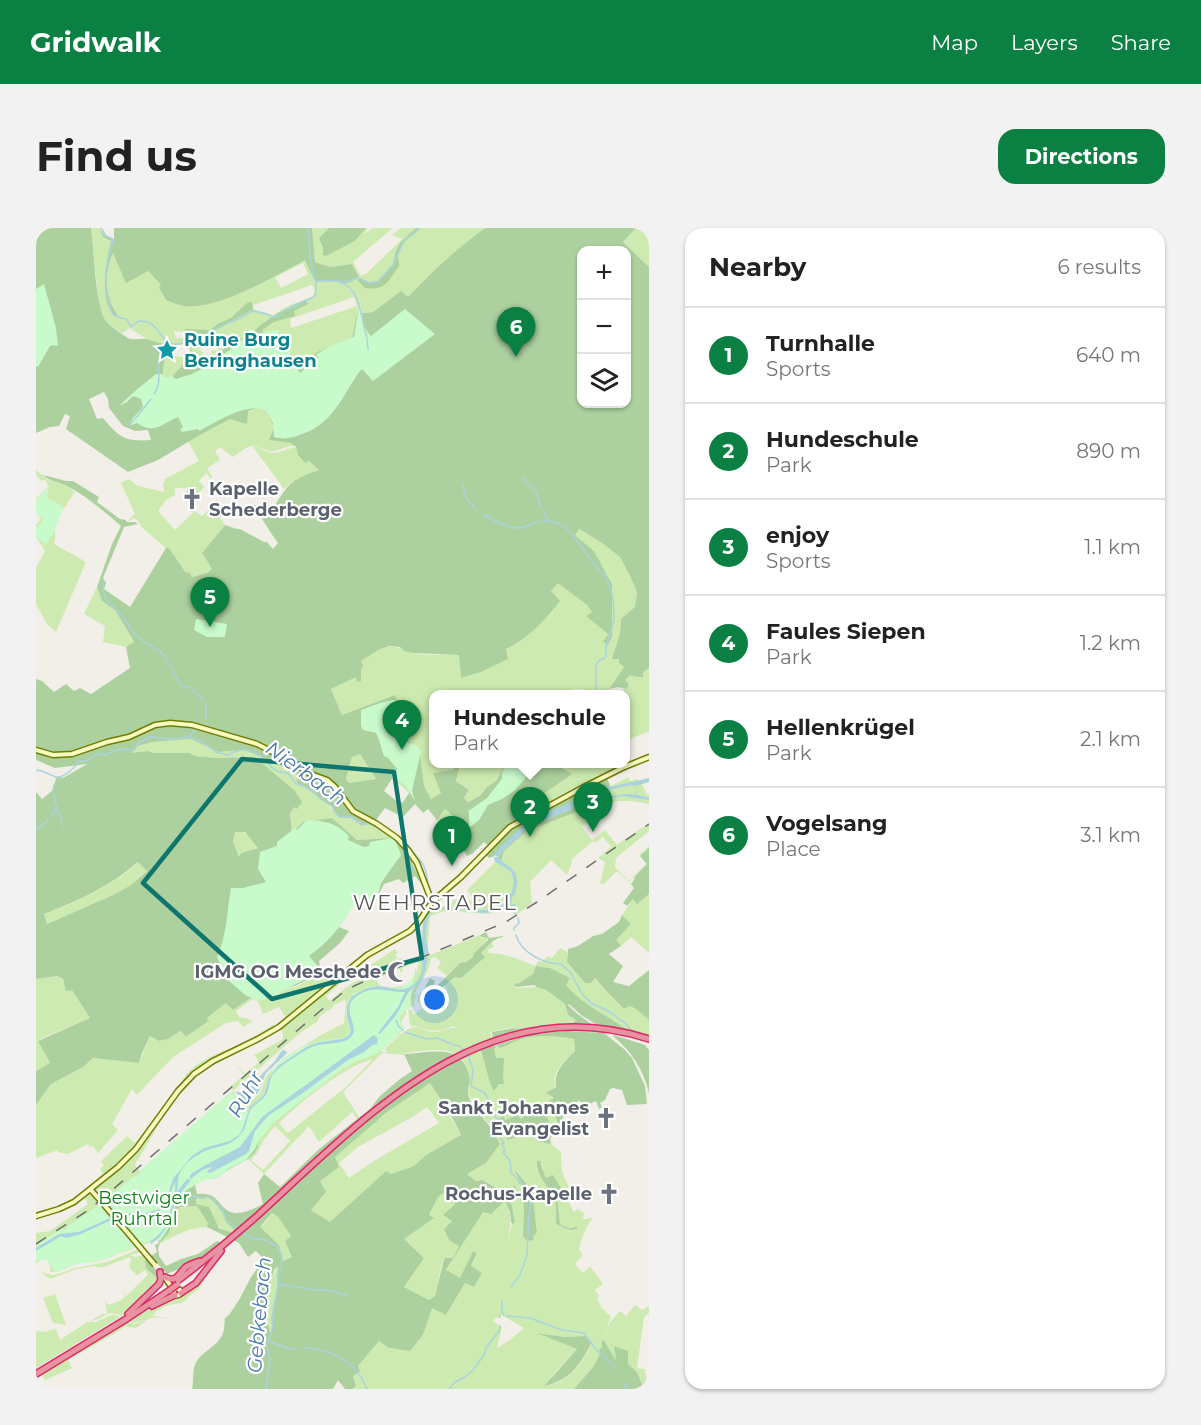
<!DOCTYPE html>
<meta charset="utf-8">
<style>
:root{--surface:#fff;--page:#f2f2f2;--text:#222;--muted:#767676;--line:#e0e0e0;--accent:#0b8043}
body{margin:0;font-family:Montserrat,sans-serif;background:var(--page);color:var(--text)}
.controls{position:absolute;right:18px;top:18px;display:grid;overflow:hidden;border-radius:12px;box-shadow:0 2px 4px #0004}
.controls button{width:54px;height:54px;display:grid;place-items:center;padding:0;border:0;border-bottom:2px solid var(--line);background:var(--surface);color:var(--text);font:30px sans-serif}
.you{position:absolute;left:399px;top:772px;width:21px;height:21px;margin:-15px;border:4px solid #fff;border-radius:50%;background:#1a73e8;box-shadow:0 0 0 9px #1a73e833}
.badge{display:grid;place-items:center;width:39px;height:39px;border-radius:50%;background:var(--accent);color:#fff;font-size:20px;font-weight:700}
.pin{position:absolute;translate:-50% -50px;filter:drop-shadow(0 2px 3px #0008)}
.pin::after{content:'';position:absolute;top:32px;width:21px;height:18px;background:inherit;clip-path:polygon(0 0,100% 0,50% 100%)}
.popup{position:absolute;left:393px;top:462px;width:201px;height:78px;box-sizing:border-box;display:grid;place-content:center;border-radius:12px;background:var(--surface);filter:drop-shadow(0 2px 4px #0005);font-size:20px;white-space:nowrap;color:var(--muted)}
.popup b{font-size:22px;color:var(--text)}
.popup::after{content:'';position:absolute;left:50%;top:100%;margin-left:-12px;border:12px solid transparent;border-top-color:var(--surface)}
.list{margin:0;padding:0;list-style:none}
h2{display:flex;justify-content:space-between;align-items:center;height:78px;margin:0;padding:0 24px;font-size:26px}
h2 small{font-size:20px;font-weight:400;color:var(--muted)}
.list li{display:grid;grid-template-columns:39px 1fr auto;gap:18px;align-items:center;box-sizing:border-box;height:96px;padding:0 24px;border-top:2px solid var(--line)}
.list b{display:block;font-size:22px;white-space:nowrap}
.list p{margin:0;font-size:20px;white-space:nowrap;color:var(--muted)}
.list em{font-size:20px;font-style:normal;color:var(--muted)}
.icon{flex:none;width:33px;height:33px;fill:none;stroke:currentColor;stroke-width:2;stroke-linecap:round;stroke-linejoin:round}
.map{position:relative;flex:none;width:613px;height:1161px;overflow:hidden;border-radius:18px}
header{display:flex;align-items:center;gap:36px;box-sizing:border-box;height:84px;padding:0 30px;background:var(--accent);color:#fff}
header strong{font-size:28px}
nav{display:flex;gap:33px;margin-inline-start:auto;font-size:21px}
.intro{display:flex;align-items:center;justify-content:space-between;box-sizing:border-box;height:144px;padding:0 36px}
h1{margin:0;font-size:42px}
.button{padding:15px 27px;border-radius:18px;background:var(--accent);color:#fff;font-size:21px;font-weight:700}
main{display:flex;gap:36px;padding:0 36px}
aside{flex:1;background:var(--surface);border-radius:18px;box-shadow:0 2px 4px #0004}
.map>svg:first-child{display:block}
</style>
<header>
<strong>Gridwalk</strong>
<nav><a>Map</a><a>Layers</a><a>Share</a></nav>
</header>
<div class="intro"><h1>Find us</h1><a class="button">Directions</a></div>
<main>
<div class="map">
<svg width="613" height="1161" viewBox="0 0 613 1161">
<rect width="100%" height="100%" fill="#f2efe9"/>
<!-- grass -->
<g fill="#cdebb0" fill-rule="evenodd">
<path d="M55 0H63L67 9 75 13C68 38 67 61 75 85L81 88C70 70 68 44 77 25L112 43 125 57 172 76 217 59 269 31 279 54C284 54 289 53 294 53 308 54 310 58 323 49L316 36 294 39 279 34 276 0H293L283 10 287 20V27L319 13 330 0H332L328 6 337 0H357L317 34 325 48 331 45 366 11 356 7 365 0H449C421 20 397 45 372 69L365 63 337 84 321 86 316 110 281 124 262 139 243 105H228L225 102 238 94 258 88 254 78 240 88 230 92 220 103 188 120 185 127 165 136 157 132 155 117 156 132 149 134 134 151 126 152 129 127 154 130 153 116 163 113 165 124H167L168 127 176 126 175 123 182 122 180 110 159 113 147 104 138 103 140 110H147V117C126 120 110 112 94 100L86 105 71 95 63 79ZM267 35 272 46 245 60 239 49ZM276 57 279 63 277 68 252 78 237 87 218 81 217 77ZM318 69 321 78 255 100 254 91Z"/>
<path d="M600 0H613V39L587 14Z"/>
<path d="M227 178 238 199 258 217 235 224C214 216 216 215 197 229L184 219 179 223 184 232 171 240 176 249 175 251 170 245 163 253 168 259C163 266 160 268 151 266V260H139V267L130 272 122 283 139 302 159 283 166 288 175 280 179 282 189 297 166 325 176 341 171 345 156 349 150 345 133 320H130L104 298 105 297 99 290 90 294 99 286 85 255 93 251 102 258 128 264 127 256 129 251 163 233 152 213C176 199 200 186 227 178Z"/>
<path d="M217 219C224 219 229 224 236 225 244 225 253 220 261 219L262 227 269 235 273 233 284 243C270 247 258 250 248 261Z"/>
<path d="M0 242 12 252 28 256 39 264C33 273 20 290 19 301 19 307 20 310 18 316L50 334 20 404 11 396 0 376V340L9 323 0 309V297L5 291 0 284V271L13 258 9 252 6 253 0 247Z"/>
<path d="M542 301 566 315 584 329 594 348 601 364 599 380 585 391 584 405 576 431H583L588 439 573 460 576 466H551L547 461H535L538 466H398V536H421L405 565 395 571 388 558 373 565 357 550 376 520 372 512 306 487 295 460C311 446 329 424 351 419 361 417 368 423 377 425 389 428 410 426 424 427L425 450 472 431 470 421C493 410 508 393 523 373L515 363 522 354 551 377 556 384 550 388 572 406 568 414 572 417 575 378 576 356 558 323 539 307Z"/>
<path d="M61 359 66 373 79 382 98 415 90 419 67 414 69 398 48 386Z"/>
<path d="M613 440V503L590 513V466H586L588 461H591L593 456 589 452 594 446 601 449 607 448V443Z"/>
<path d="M155 511 183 524 209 522 246 538 260 545 261 555C272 562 292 573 298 584L315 590 326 598 333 595 357 610 321 612 296 590 256 606 254 586 258 579 219 529 180 530 160 528 153 525H118L112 523 94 526 102 518 116 514Z"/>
<path d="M324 526 340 551 313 555 310 551 316 529Z"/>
<path d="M594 534 547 558 545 556 499 582 495 577 502 570 535 546 524 539 526 536H588L589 537Z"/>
<path d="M424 536H465L469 538 460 554 450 560 445 567 432 574 428 570 433 562 420 553Z"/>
<path d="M592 549 594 553 601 551 603 553 604 552 611 567 613 566V576C605 574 582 571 576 575 574 576 573 578 572 579L546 599 556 612 569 602 581 617 613 595V603L580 630 579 639 593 653 610 636 603 627 613 618V620L604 628 611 636 593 654 581 643 568 656H564L569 634 562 630 575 619 567 609 559 615 557 613 536 631 535 637 531 647 515 632 494 654 496 676 479 687 473 676C451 699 420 672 394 689L392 715V728L444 707 445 710H452V711L438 725 437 729 430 734 424 735 411 748 401 740 405 734 399 729 395 730C394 736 393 741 390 746 387 753 381 756 380 764L377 765V766L379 765 380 767 377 781 376 778 370 782V786L365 794 368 802 345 823 352 825 349 821C356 815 371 798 380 799 386 800 392 804 398 804 406 804 414 799 421 800L417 798C409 802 400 804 391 802 385 800 382 798 375 798 372 793 374 789 372 783L375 781 378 787 386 780 381 772 382 767 386 764 389 759 404 769 412 762 408 757 419 749 425 750 448 729 445 725 455 714 458 719 452 721 453 725C470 725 484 732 499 738L502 733 507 734 511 728 516 730 524 720 531 724V734L549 755H555L558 750C567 761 578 770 588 781L594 778 600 781 613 792V809L593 803 579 793 550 777 537 766 530 757 533 750 514 740 500 738 498 746 483 755 478 756 480 760 500 759 510 762 529 776 532 787 541 792 537 795 479 801 477 799 454 804 458 817 463 820C471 818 477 814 485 811 501 805 522 809 538 810L539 822C529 833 515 843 519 859L510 865 518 871 513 873 522 895 514 897 507 874 498 879 485 892 482 887 469 892 468 889 460 892 468 903 471 912 488 907 497 898 505 896 506 914 515 916 525 924C525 944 527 952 540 967L532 973 538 984 541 981 548 985 547 991H551L557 989C549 1001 547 1007 543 1021L547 1027 539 1036 547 1045 554 1038 567 1056 559 1062 563 1068 561 1070 566 1081 569 1082V1084L575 1088 569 1107 574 1094 584 1083 590 1088 599 1077 606 1082 613 1078V1085L608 1089 601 1140 609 1141 612 1161H608L601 1144 592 1136V1123L578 1118 581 1130 579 1131 568 1112 565 1114 566 1121H563L564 1125 558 1138 538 1161H317L320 1158 317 1148 324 1142 322 1138 343 1113 353 1120 374 1123 387 1107 396 1079 410 1087 429 1055 438 1059 446 1045 435 1038 441 1025 437 1023 424 1051 410 1043 418 1030 409 1031 406 1035 399 1068 393 1072 368 1059 388 1030 368 1011 397 990 393 988 402 969 412 962 419 976 407 987 416 993 408 1001 413 1012 424 1017 418 1029 447 983 455 986 469 972C477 987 474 999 472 1014L476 995 479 994 474 968 448 952 440 953 431 946 450 935 464 916 455 898 442 884 432 864C435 854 434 850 431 841 424 814 388 823 368 825V827L347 825 344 827 307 864 323 889 321 891 316 884 283 914 273 898 228 946 212 931C223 923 222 919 221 906L234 892 249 881 257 879 272 866 288 855 292 848 298 842 303 840 348 813 347 812 341 816 342 810 344 807 341 804 226 889 204 919 166 939 155 947 154 950C148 953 144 960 141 966V950L139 953C142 963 133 991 128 1000 124 1006 119 1010 114 1014L70 1031 41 1036 21 1044H14V1037L9 1028 0 1036V1023L26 1008 30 1010C49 1005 65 994 83 989 97 985 119 992 129 979 135 971 137 958 142 948H141L139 947C133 957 133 969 127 978 118 988 102 984 91 985 73 987 59 999 43 1004 37 1005 30 1004 24 1006 15 1008 7 1015 0 1020V1005L14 1003 41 984 52 976 50 972 46 971 43 973 40 969 67 946 64 941 68 938 65 933 91 908 99 915 145 855C157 831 186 825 208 814 218 809 228 803 237 796L240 802C232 807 224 812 215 816 197 825 178 831 162 844 133 867 121 905 100 934L99 937 104 943 197 863 195 858 208 847 199 836 209 846 223 834 218 827 242 814 247 811 246 799 252 793 243 779 227 786C224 780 225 774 217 771L200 783 203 789 213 791 217 793 207 799 202 793 190 795 137 829 101 867 96 861 76 896 82 902 62 925 57 918 54 919 52 916 32 926 22 924V922L0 930V877L15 856 47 839 57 830 103 835 114 808 123 813 132 811 146 803 149 808H151L172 794 171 790 190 775 197 782 216 769 260 759 285 745 289 751 295 749 299 750 303 748 306 751 328 732 329 733 290 768 293 773 316 755 339 746 338 742 336 743 333 738 359 721 362 725 359 727 362 729 358 733 366 730V732L359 737 360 739 381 730 382 734 366 740 367 743 365 744 363 741 340 751 344 758C358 760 380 761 379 741H380L381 746C384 730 382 689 395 680 400 677 402 679 408 678 412 677 417 673 421 671L425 678 437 670 431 662 461 632V628L465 632 468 623 491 603 569 573 572 577 575 571 574 568 553 571V570L575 562V558ZM471 672 472 674C467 682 455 686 445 685 442 685 439 683 436 683 425 681 406 680 396 683 389 698 389 710 391 726L385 729 387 695 391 685 398 679 448 682 463 678ZM378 756 377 760 368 769 369 764C352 764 339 756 323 767 316 771 314 775 314 783 313 788 316 791 317 796 318 798 317 804 317 806 306 817 292 813 278 818 265 822 252 832 242 841 234 849 236 857 231 866 226 873 217 876 214 883 208 894 212 903 199 911L206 902 214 879 228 867 233 850 242 838 272 818 284 814 306 811 313 807 315 803 311 789V778L315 769C322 765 329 760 337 759 353 756 361 767 378 756ZM308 772 310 773 308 795 287 806 248 830 230 848 224 865 211 877H206L197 863 264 805 281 794 284 788 296 780 298 777ZM337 831 311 858 252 905 243 895C263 875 310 837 337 831ZM194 867 208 883C202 898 191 909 175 913L160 896ZM239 898 254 913 227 942 215 932 222 924 227 913ZM122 931 132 944 119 961 106 974 93 956ZM501 933H504L507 939V944L510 950 517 948 528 965 521 970 524 996C529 999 535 1001 540 998L541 1000 539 1002H532L520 996C520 988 521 978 518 970 513 958 500 947 501 933ZM480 942C500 963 497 977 501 1004L497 1009V1012L494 1013 489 1011 487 1008 488 977 477 957H478L487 968 491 967 479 945ZM465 1087 488 1100 474 1112 461 1120 466 1099 457 1093 460 1089 464 1091ZM503 1105 529 1109 549 1108 555 1117C543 1140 536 1151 509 1158L521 1142 541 1121Z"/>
<path d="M409 581 419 590 416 594 429 616 428 623 425 619 422 621 416 617 401 592Z"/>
<path d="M198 604H208L223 619 205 625 203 630 197 614Z"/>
<path d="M103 634 111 642 95 657 77 667 11 696 8 686C42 674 76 658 103 634Z"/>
<path d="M613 666V725L595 709 585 718 584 717 570 725 566 719C559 723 551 724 550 734L546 728V724L553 717 578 711 595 696 586 687 597 671 602 675Z"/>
<path d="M21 748C36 756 45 777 54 790L2 812 14 836 0 843V751Z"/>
<path d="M394 855 425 907 390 927 378 938 355 946 350 943 294 994 275 982 289 964 284 953 299 929 316 913 351 884ZM391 879 403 895 333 936 313 950 303 935 322 919 378 888Z"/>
<path d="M161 970H173L177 972 186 984 190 994 201 1002 197 1005C184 1000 180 999 176 985L160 976Z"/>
<path d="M161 978 173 995 171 999C150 1000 143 1007 124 1015L133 1005 140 982 144 979Z"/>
<path d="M236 985 242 989 255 1008 256 1029 247 1033 223 999 229 995Z"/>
<path d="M103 1021 105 1024 91 1028 95 1027 99 1029 108 1027 123 1045V1054L92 1084 85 1088C72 1080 67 1092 54 1093L68 1085 69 1087 71 1085 69 1072 72 1077 84 1073 89 1069 86 1061 90 1068 112 1047 109 1042 101 1047 93 1039 81 1044 93 1039 95 1032 61 1044 95 1032 94 1029 68 1039 61 1040 60 1038 41 1041 14 1051 5 1044 17 1047 22 1046 39 1040 71 1034Z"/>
<path d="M243 1037 241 1050 242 1052 235 1090 236 1098 235 1107C233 1101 230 1095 230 1088 228 1077 235 1045 243 1037Z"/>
<path d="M173 1039 175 1040 163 1061 152 1069 149 1073 146 1075 132 1077 122 1082 117 1088 135 1090C129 1090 121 1089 115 1090 103 1094 105 1104 90 1098L78 1106 32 1132 36 1140 9 1152 4 1145 91 1094 99 1096 109 1092 97 1095 92 1093 115 1080 143 1068 157 1059Z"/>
<path d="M19 1066 30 1097 17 1095 7 1070Z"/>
<path d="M75 1087H80L84 1089 0 1140V1103L12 1104 13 1102 20 1101 24 1112 51 1094H60Z"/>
</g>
<!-- forest -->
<g fill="#add19e" fill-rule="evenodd">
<path d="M0 0H55C58 21 59 78 70 93 72 97 89 108 92 110 98 113 105 110 111 111 118 113 126 116 133 117L129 127 126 151H134L149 134 156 132 154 117H155L157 132 162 131 166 136 185 127 188 120 219 103V102C233 89 251 79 269 72L272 76 258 83 259 88 238 94 226 102 228 105H243L262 138 281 124 316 110 321 86 337 84 365 63 372 69C396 44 421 20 449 0H600L587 14 613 39V440L607 444V449H601L594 447 589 452 593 456 591 461 582 459 573 461 588 439 583 435V431H576L584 405 585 391 599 379 601 364 594 348 584 329 566 315 543 301 539 307 558 323 576 356V409L572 417 567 414 572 406 550 388 556 384 551 377 522 355 515 363 524 373C508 393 493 410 470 421L472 431 447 443 425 450 423 427 377 425 368 423 364 419 353 418 342 422 325 433 327 438 325 442V453L321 454 320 449 295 461 306 487 359 467 372 512 376 520 348 563 363 575 367 574 373 565 384 527 388 558 395 571 405 565 397 545 417 542 421 536H424L420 553 433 562 428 570 432 574 445 567 450 560 460 553 469 538 465 536H526L524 539 536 546 502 570 495 577 499 582 546 556 548 560 570 549C573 553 574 558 575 562L553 570 574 567C575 572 574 574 571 577L569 573 491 603 468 623 465 633 462 629 468 621 490 602 500 596 542 578 552 577 560 574 574 571V569L552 572 551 570 574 562V560L513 584 493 595 478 607 458 627 459 628 453 630 450 627 456 621 448 614 436 626 431 628 428 623 429 616 416 594 419 590 409 581 401 592 392 581 387 585 379 576 367 589 349 580 340 592 357 610 366 617 379 635H376L388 659 379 648 367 655 363 651 348 656 337 677 317 676 303 699 313 703 304 715 283 733 285 745 259 758 216 769 197 782 190 775 171 790 173 793 151 808H149L145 803 132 811 123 813 114 808 106 825 103 835 57 830 47 839 15 856 0 877V843L14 835 2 813 54 790 36 762 30 763 27 751 21 748 0 751V564L6 571 16 563 21 548 27 550 51 536 19 540 0 532V451L6 453 18 464 30 456 38 463 44 460 55 466 94 440 90 419 98 414 79 382 66 373 61 359 76 316 85 298C68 283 49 267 29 257 21 253 14 254 7 247L30 253H37L63 269 61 274 84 291 90 292V294H99L102 296 88 299 67 350 70 355 68 361 94 379 130 320H133L150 345 153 344 156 349 171 345 176 341 166 325 189 297 201 301H204L228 314H231L237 321 242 315 237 308 217 277H239C255 252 256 252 283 242L273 233 269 235 262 227 260 218H258L255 215 233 212 238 199 227 178 212 183 211 196 194 191 162 208 122 232 92 244 30 201 34 188 29 186 23 198 14 199 0 205ZM546 22H590V176H546ZM68 164 72 171 73 180 87 198 99 203 112 202 115 212C88 214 83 209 67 190L61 191 53 171ZM155 511 183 524 209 522 246 538 260 545 261 555 279 566 285 572 295 578 298 584 304 590H315L326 598 333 595 356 610 321 612 296 590 267 594 256 605 254 586 258 579 261 581 266 574 259 563 219 529 180 530 160 528 153 525H118L112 523 95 525 102 518 116 514ZM324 526 340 551 313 555 310 551 316 529ZM199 604H209L222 620 205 625 203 629 197 614ZM102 634 111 643 95 657 77 667 11 696 8 686C42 673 75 658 102 634Z"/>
<path d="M63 0 69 8 78 12V0H276L279 34 294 39 316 36 323 49C309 59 309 54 294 53 289 53 284 54 279 54L269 32C241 47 180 83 148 78 142 77 136 74 130 72L123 59 125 57 112 43 90 55 77 25C68 45 69 70 82 88L80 89C62 75 70 32 75 13L67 9Z"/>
<path d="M293 0H330L319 13 290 28 287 27V20L283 10Z"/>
<path d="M380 0H385L368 14 362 26 363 38C352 53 350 63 329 60L321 52 325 50 332 54 342 53 357 36 360 23 365 14Z"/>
<path d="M216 74 217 82C197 90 179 107 157 110L148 104 149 101 174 102 182 96 195 90 211 75Z"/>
<path d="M613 620V666L601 676 597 671 591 678 587 675 598 660 595 656 599 650 598 649 611 636 604 628Z"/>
<path d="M586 687 595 696 580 712 585 718 573 726 587 738 577 754 593 758 613 742V792L600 781 594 778 588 781C578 770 568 762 559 750L555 755H549L531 734 532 721 542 718 557 708 566 706 583 694Z"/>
<path d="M450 704 453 710 467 708V709C457 710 452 718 445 725L449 729 425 750 419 749 399 765 389 759 394 750 399 753 397 758 400 759 424 735 430 734 437 729 438 725 452 712V710L445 709 444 707Z"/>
<path d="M500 738 514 740 534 750 530 757C547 778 572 787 593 803L563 798 545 787 533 776 532 777C540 786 549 791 558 798 523 797 491 801 457 811L456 804 478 800 479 801 537 795 540 792 532 787 529 776 510 762 500 759 499 757 480 759 478 756 483 755 497 746Z"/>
<path d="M531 803 568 805 588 821 596 830 609 858 611 876 591 877 586 862 577 860 574 861 569 872 564 875 566 879 563 881 560 873 549 878 542 872 540 882H533V885L529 883 525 895 514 911 515 916 505 914V896L497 898 488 907 471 912 468 903 460 892 468 888 469 892 482 887 485 891 498 879 507 874 514 897 522 895 513 873 518 870 510 865 520 859C517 843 529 833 539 823L538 811C523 808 501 806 485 811 477 814 471 818 463 820L460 817 497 806Z"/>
<path d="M578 807 609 817 613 822V865C607 841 596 824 577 808Z"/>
<path d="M347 812 349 813 303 840 298 842 292 848 288 855 272 866 257 879 249 881 234 892 221 906 222 919 218 926 212 931 190 943 182 950 169 951 159 957 161 966C185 963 182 983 199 985 209 986 219 980 227 976L222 955 228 946 244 959 283 921 334 881 344 868 364 851 376 843 368 826C396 825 428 813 434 852 434 857 431 861 432 865 434 879 448 890 455 900 459 904 461 911 464 916L450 935 431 946 440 953 447 952 474 968 479 994 477 996 475 994 474 984 469 973 455 986 447 984 410 1042 424 1050 437 1023 441 1025 435 1038 446 1045 438 1059 429 1055 410 1087 396 1080 387 1107 374 1123 353 1120 343 1113 322 1138 324 1143 317 1148 320 1158 317 1161H309L302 1152 297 1161H156C158 1154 156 1144 159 1137 163 1125 179 1120 185 1109 189 1104 188 1096 189 1090L193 1087 203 1072 215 1049 223 1038 226 1033V1029L220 1023 212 1029 203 1015 171 999 172 995 161 978 144 979 140 982 133 1005 124 1015 122 1020 123 1028 130 1038 145 1031 162 1026 181 1013 187 1015 167 1030 151 1035 143 1041 131 1046 121 1035 117 1038 122 1045 123 1052 110 1040 109 1032 121 1024 119 1017 123 1015 122 1012 132 997 141 972 154 952 153 951H155L166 942 177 939 173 941 171 944 174 945 210 926 213 923 219 903 233 887 264 867 312 832 326 825 336 817 341 816ZM394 855 418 893 425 907 390 927 378 938 355 946 350 943 294 994 275 982 290 964 284 953 303 939 299 929 351 884ZM412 962 419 976 407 987 416 993 408 1001 413 1012 423 1018 417 1030H409L407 1035 399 1068 393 1072 368 1059 388 1030 368 1011 398 990 393 987 402 969ZM171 969 177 972 186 984 190 994 200 1003 197 1005 183 1000 173 979 160 976 161 970 166 971ZM236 985 242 989 255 1008 249 1013 256 1029 247 1033 243 1017 224 999ZM242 1038 241 1051 242 1052 235 1090 236 1098 235 1106C226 1085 232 1063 238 1042Z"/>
<path d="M458 817 460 819 458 821 460 830H468L467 848 468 856H463L458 863 454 855 445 822Z"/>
<path d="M501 933H504C506 939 507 944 510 950L517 947 528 965 521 970 524 996C528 999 536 1002 540 998L542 1000C534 1005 527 999 520 996 520 988 521 978 518 970 513 958 500 948 501 933Z"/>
<path d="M479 942C501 965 497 976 501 1004L497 1009 498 1012 494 1013 489 1011 487 1008 488 977 477 958 478 957 486 968 491 966 479 944Z"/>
<path d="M501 1105 529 1109 549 1108 555 1116C542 1140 535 1151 508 1158L541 1121Z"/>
<path d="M568 1112 579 1131 580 1130 578 1118 592 1123V1136L601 1144 608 1161H538L558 1138 564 1125 563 1121 566 1120 565 1114Z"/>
</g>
<!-- park -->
<g fill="#c8facc">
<path d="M8 56 20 100 22 118 17 117 14 118 2 139 0 138V61Z"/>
<path d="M325 77C326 87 327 101 335 108L369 81 399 106 337 153 326 141C320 147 317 154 312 161 301 181 288 199 266 206 256 210 248 212 238 209L237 195 229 182C211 174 180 194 163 203L162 201 146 204 144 201 147 199 142 189C125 196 118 207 101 195L93 198 97 190 107 179 105 171 97 168 91 174 83 178 98 164 120 146H126L128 150 136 148 140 151 156 146 177 135 211 108 233 103 243 102 242 109 253 116C254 127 258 136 264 145L275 135 279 136 282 129 280 127C292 118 305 114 318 109L323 78Z"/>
<path d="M13 259 11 270 28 279 18 304 10 316 0 310V300L7 293V290L0 286V272Z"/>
<path d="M176 390 179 394 191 396 189 409H171L158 402 160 391 172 393 173 391Z"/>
<path d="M357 472H360L366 483 368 513 381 518 385 523 376 563 379 573 369 557 356 549 361 541 352 530 348 528C345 520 344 513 340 505L327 502 325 498V482L344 475Z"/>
<path d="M475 536H502L478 563 466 571 452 577 443 592 433 600V584H431L451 570 466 551C465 543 468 540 475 536Z"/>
<path d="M277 592C293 594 301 596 313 608L312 612 328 619 333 618 334 614 356 610 360 614 365 627 345 655 343 663 335 678 320 676 318 677C306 697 293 714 273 728L286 743 244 764V767L222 773 209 767 192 752 181 729C191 708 191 682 195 660H207L230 654 222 641 224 624 241 618V614L259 600 261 602 270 593Z"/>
<path d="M379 746 374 769V778L364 788 365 797 369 800 346 822 338 827 317 835 305 842 238 894 222 914 219 921 210 932 192 941 182 950 168 952 149 963 140 975 136 995 124 1013 120 1010 77 1028 61 1034 41 1036 19 1044 11 1031 0 1033V1017L26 1001 30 1002 31 999 68 974 91 954 104 945 111 936 195 864 212 886 215 879 230 865 237 844 235 843C247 830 267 816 284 813 292 811 301 812 309 809L314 803 310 785 312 774 317 766 335 758 365 760 373 754Z"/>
</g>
<!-- water -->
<g fill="#aad3df">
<path d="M596 554H602L601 567 613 570V572L588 568 576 570V568L591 566 600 567 602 556 572 562 551 571 552 572 574 569V571L560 574 552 577 542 578 500 596 490 602 481 611 468 621 462 629C466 635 473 637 477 642 484 650 481 664 476 670V673L474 672C468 681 456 686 444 685 436 684 444 684 435 683 424 681 406 680 396 683 388 698 390 711 391 727L385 729 387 695 391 685 398 679 448 682 456 681 467 676 476 664 478 652 475 643 459 634 458 629H462L458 627 466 617 487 599 513 584 569 560Z"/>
<path d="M392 728 390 740 386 751 372 765 361 786 344 806 342 805 362 779 369 764C350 764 337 756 321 768 304 780 322 796 317 806 311 818 289 814 279 818 272 820 265 825 259 829 251 834 239 841 235 850 233 856 233 862 230 867 225 874 217 877 214 883 210 892 211 901 203 908 195 917 185 918 174 921 162 925 144 937 142 951 141 955 142 960 141 964L151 951 155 952C149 959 143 967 139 976 132 992 131 1006 115 1016L114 1014C119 1010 124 1006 128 1000 133 991 141 964 139 954L130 976 123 983 113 987 84 988 45 1006 30 1010 25 1008 0 1023V1020L23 1006 43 1004 81 987 92 985H111L123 981 126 978 131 970 137 951 156 928 168 920 194 913 204 906 206 902 214 879 228 867 233 850 242 838 272 818 284 814 306 811 313 807 315 803 311 789V778L315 769C322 765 329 760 336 759 354 755 365 770 381 753 386 747 387 738 386 731Z"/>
<path d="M338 807 342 811 341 816 336 817 328 824 312 832 264 867 233 887 219 903 213 923 210 926 174 945 171 944 173 941 177 940 175 939 166 942 155 951 154 950V947L166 939 204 919 226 889Z"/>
<path d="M247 822 250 823 251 825 230 845 222 865 208 875 199 863 207 865 212 864 220 852 239 833 244 825Z"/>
</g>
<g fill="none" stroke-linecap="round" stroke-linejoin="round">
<!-- stream -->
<g stroke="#aad3df" stroke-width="1.5">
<path d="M65 0 70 8 77 11C73 31 66 52 72 72 74 76 74 82 77 86 79 89 86 90 90 91L95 99 103 93C106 93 111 93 114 95 126 102 127 121 147 115L148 109H160L174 106 186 97 198 93 217 83 231 86 236 89H240L252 81 278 69C282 64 278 57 281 53 296 52 308 56 321 50L333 55 342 54 358 36 367 14 384 0"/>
<path d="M272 0C274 15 273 40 279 52"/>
<path d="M303 54C326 60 324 91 331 109"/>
<path d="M331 111 332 121"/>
<path d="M118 166C125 156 122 149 123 137 124 132 125 128 123 123L127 119"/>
<path d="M94 197 115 171"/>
<path d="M486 249 490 255 498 261"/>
<path d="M427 255C427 268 432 274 441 282"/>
<path d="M499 263 501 264 502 271 505 279"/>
<path d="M508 284 512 291"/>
<path d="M447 286C458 292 471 301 484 300 490 299 497 295 503 294"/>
<path d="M507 293C528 292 537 307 548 322 553 329 558 335 563 343"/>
<path d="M67 355 68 367 72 374 81 382 98 405 108 414 125 424 130 430 145 458 153 459 168 472"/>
<path d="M560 466C561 460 558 439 561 435 563 432 567 431 570 429V419L578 392 577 369 570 348 567 344"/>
<path d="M170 477V491"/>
<path d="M154 509 155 506 161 501"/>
<path d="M0 542 6 543 22 550C32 546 38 541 43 533H51L60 526 68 527 84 521 98 522 102 516 113 509 134 511 154 509 163 512 180 524 192 527C209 518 218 520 231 534 234 537 235 539 238 541 242 545 247 544 252 545L260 556C275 558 284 573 298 579V583L304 589H315L326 596H335L352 606"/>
<path d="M18 557 17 564 20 577 26 594"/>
<path d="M15 588 20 581"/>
<path d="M27 597 28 599"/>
<path d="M0 602 12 592"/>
<path d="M360 607 366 610 387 636 390 644 393 662"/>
<path d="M475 673V677H479V685"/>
<path d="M478 702V700L483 695 482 690"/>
<path d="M480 707C485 725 508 736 525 736L535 745 546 766 555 775 574 784 586 793 589 794 595 803 605 807"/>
<path d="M390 715 392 725"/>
<path d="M360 792 363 799 367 802"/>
<path d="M369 804 390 811 401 810 418 817 423 818 429 823"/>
<path d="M432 827 437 842 435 858 449 865 453 873V882L462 892 463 895"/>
<path d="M464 897 463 901 466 903 465 911 468 915 466 916 469 922 467 924 474 933 475 945 480 949 491 966 495 977 493 985 491 1027 484 1047 475 1059"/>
<path d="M150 970 155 968 166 970 172 969 175 970 187 983 190 992 203 1002"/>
<path d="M140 973 142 974 148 971"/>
<path d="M207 1005 217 1011H226L241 1018 246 1028 245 1040 242 1049V1059L237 1085 236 1103 231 1117 234 1132 230 1161"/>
<path d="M243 1054 246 1057 252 1058 269 1060 277 1062H292L312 1068"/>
<path d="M466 1073V1084L468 1087"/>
<path d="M471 1088 494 1090 526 1102 548 1105 559 1120 579 1140"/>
<path d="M464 1089V1087"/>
<path d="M234 1114 253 1121 261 1120"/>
<path d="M269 1120C298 1122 320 1133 331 1161"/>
<path d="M588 1155 591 1161"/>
<path d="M413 1161 419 1154 429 1149 437 1142 448 1127 450 1120 463 1103 464 1098"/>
</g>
<!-- river -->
<path stroke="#aad3df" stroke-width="4" d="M598 556 613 552"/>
<defs>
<g id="secondary">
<path d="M0 522 17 527 36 526 71 514 93 509 119 497 134 495 156 497 221 516 258 535 275 546 291 552 299 559 317 583 341 596 361 610 372 622 381 635 396 674"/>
<path d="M55 962 64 972"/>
<path d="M0 988 23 981 38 974 82 939 100 921 142 863 158 846 177 833 222 811 243 799 331 727 374 703 382 695 396 674 425 649 474 599 546 560 586 540 613 529"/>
<path d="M130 1051 138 1063"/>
<circle cx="141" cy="1064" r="3.5"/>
</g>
<g id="highway">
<path d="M129 1049C141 1055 142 1046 150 1039 154 1036 159 1035 164 1033"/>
<path d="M140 1054C168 1033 195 1011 221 988 330 888 449 759 613 811"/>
<path d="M145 1065 160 1055 185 1023"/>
<path d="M116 1078 139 1067"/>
<path d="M92 1086 123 1056 125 1051 124 1044"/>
<path d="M0 1146 92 1090 134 1062"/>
</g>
</defs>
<!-- secondary casing -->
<use href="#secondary" stroke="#707d05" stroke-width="7"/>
<!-- highway casing -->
<use href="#highway" stroke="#dc2a67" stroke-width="8"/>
<!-- secondary -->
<use href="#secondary" stroke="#f7fabf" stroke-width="4"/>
<!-- highway -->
<use href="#highway" stroke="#e892a2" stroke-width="5"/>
<!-- rail -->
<path stroke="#707070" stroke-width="1.5" stroke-dasharray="12 12" stroke-linecap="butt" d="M0 1016 48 985 67 970 284 783 305 766 320 757 470 694 501 674 613 596"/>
<defs>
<path id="secondary-bridge" d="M64 972 119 1037"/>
<path id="highway-bridge" d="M134 1062 142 1056"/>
</defs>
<!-- secondary-bridge casing -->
<use href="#secondary-bridge" stroke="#707d05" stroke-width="7" stroke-linecap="butt"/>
<!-- highway-bridge casing -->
<use href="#highway-bridge" stroke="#dc2a67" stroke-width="8" stroke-linecap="butt"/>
<!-- secondary-bridge -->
<use href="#secondary-bridge" stroke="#f7fabf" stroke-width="4"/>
<!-- highway-bridge -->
<use href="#highway-bridge" stroke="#e892a2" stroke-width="5"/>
</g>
<!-- marked area -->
<path fill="none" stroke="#0f766e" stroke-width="4.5" stroke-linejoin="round" d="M206 531 358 544 386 730 236 771 107 655Z"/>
<!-- icons -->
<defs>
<symbol id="sight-bare" viewBox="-9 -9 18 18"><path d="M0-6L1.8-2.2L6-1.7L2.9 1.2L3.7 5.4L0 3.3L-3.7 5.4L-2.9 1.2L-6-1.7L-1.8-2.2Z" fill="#0f9aa8" stroke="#fff" stroke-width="2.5" paint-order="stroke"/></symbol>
<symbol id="church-bare" viewBox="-9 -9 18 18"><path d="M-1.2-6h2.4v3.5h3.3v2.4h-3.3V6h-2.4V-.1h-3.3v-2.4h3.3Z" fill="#6b7280" stroke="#fff" stroke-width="2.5" paint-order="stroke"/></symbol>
<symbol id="mosque-bare" viewBox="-9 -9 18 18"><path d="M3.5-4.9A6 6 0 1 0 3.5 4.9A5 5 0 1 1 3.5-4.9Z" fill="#6b7280" stroke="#fff" stroke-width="2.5" paint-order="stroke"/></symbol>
</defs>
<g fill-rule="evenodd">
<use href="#sight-bare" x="116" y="107" width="30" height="30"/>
<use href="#church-bare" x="141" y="256" width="30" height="30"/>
<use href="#mosque-bare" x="347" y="729" width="30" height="30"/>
<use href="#church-bare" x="555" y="875" width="30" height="30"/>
<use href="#church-bare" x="558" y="951" width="30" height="30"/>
</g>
<g text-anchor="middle" stroke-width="4.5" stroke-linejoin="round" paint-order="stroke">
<!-- culture labels -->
<g font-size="18" font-weight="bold" fill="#0d838f" stroke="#fff" text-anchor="start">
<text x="148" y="118">Ruine Burg<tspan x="148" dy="21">Beringhausen</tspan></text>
</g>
<!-- worship labels -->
<g font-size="18" font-weight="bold" fill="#5b616d" stroke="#fff" text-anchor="end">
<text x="173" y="267" text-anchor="start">Kapelle<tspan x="173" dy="21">Schederberge</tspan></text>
<text x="345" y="750">IGMG OG Meschede</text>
<text x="553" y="886">Sankt Johannes<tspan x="553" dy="21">Evangelist</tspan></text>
<text x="556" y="972">Rochus-Kapelle</text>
</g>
<!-- park labels -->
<g font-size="18" fill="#0c8416" stroke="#fff">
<text x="108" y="976">Bestwiger<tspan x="108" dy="21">Ruhrtal</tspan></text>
</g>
<!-- water labels -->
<g font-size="20" font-style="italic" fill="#4a7aab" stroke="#fff">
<text transform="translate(270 545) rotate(36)" y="7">Nierbach</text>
<text transform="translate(209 866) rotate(-60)" y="7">Ruhr</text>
<text transform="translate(223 1087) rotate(-85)" y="7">Gebkebach</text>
</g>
<!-- quarter labels -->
<g font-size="21" letter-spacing="1.5" fill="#555" stroke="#fff">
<text x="399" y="682">WEHRSTAPEL</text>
</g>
</g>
</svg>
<div class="controls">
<button>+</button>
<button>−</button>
<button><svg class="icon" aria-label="layers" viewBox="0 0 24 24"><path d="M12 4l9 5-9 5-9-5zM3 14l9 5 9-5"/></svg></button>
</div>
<div class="you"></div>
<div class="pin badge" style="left:416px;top:638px">1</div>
<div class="pin badge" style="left:494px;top:609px">2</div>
<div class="popup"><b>Hundeschule</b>Park</div>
<div class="pin badge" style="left:557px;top:604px">3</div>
<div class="pin badge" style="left:366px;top:522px">4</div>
<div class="pin badge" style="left:174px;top:399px">5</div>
<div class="pin badge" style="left:480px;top:129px">6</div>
</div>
<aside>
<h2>Nearby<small>6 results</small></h2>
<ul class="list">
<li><span class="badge">1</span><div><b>Turnhalle</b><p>Sports</p></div><em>640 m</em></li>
<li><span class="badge">2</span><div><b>Hundeschule</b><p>Park</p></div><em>890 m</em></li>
<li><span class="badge">3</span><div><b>enjoy</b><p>Sports</p></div><em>1.1 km</em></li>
<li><span class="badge">4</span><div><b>Faules Siepen</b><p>Park</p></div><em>1.2 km</em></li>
<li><span class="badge">5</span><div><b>Hellenkrügel</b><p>Park</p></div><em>2.1 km</em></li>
<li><span class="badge">6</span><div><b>Vogelsang</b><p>Place</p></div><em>3.1 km</em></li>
</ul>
</aside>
</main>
